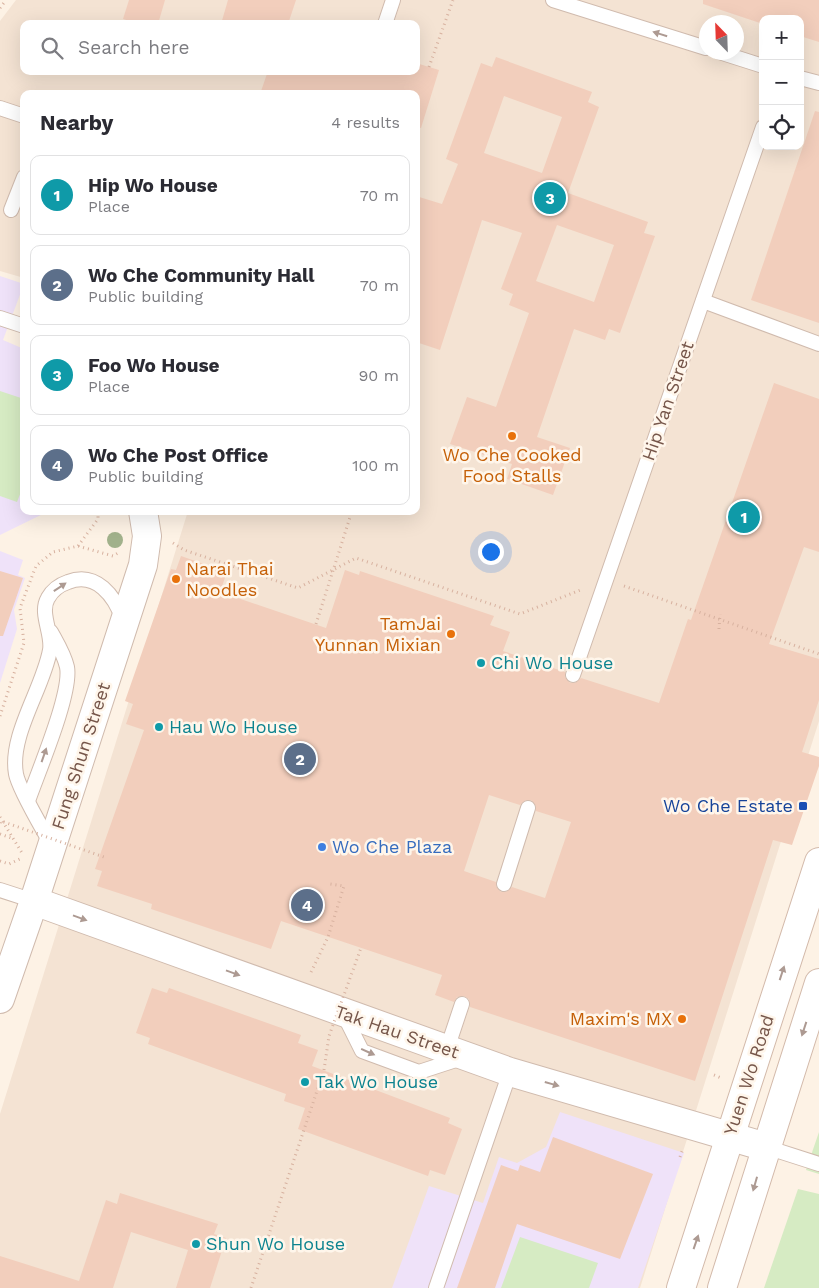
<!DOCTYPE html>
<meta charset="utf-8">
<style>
:root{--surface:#fff;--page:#f2f2f3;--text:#2b2b33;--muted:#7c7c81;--line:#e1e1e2;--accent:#7c3aed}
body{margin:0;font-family:"Work Sans",sans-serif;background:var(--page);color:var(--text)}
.controls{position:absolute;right:15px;top:15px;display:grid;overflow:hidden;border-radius:10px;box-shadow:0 5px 20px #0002}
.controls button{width:45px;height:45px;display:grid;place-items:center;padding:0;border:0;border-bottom:1px solid var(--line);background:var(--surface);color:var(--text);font:25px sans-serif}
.compass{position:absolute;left:699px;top:15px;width:45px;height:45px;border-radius:50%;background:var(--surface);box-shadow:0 5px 20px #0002;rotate:337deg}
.you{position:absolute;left:490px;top:551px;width:18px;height:18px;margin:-12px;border:4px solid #fff;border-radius:50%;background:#1a73e8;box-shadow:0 0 0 8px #1a73e833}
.badge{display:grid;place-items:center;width:32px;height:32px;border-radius:50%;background:var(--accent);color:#fff;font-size:16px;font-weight:700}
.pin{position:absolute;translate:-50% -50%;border:2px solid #fff;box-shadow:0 1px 5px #0006}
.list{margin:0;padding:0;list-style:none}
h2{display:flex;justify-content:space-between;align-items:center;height:65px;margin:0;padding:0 20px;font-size:21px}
h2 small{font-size:16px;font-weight:400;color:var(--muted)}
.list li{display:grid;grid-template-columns:32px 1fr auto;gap:15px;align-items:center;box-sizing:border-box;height:80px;margin:0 10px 10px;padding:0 10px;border:1px solid var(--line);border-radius:10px}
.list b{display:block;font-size:19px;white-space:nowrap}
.list p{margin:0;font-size:16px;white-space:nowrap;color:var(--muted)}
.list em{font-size:16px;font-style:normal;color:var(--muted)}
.icon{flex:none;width:28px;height:28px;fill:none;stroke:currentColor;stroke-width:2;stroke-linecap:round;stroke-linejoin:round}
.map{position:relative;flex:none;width:819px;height:1288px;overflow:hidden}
.search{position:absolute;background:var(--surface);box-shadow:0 5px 20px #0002;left:20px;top:20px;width:400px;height:55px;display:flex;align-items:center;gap:12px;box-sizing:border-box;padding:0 18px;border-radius:10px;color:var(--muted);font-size:19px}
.panel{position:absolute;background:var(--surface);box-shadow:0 5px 20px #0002;left:20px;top:90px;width:400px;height:425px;border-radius:10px}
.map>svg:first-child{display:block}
</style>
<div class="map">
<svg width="819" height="1288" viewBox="0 0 819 1288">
<rect width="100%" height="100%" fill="#fdf2e5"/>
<!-- residential -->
<path fill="#f4e3d3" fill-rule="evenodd" d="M16 0H819V721L640 1288H0V1114L188 511H416V94H24V278L0 271V21ZM763 19H800V146H763ZM706 22H736V52H706ZM24 24H416V71H24Z"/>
<!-- education -->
<g fill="#efe2f9">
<path d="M0 276 24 284 3 340 24 349V511H49L0 535Z"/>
<path d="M0 551 23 560 18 575 25 578 14 610 17 629 0 683Z"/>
<path d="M560 1112 684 1153 638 1288H392L429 1186 483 1203 499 1157 517 1163 546 1147Z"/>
</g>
<!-- green -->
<g fill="#d6ebc3">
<path d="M0 391 24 399V484L17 502 0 496Z"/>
<path d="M819 1132V1174L806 1170Z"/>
<path d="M798 1189 819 1194V1288H764Z"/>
<path d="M520 1237 598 1263 589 1288H501Z"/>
</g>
<!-- building -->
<g fill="#f2cebc" fill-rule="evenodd">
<path d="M129 0H165L158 24H140L123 19Z"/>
<path d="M228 0H296L288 24H221Z"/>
<path d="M703 0H819V42L800 36V19H763V24L703 4Z"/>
<path d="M496 57 592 92 588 102 599 107 568 193 648 222 644 233 655 236 620 333 609 329 605 340 574 329 537 437 570 448 553 495 507 479 512 464 450 444 467 397 496 407 529 313 509 305 513 294 501 289 522 233 482 220 440 350 416 342V196L442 204 458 164 446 159 481 63 492 67ZM504 96 562 117 542 173 484 153ZM557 225 614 245 594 302 536 281Z"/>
<path d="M416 63 439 70 421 128 416 127V94H260L268 71H416Z"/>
<path d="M815 111 819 112V323L751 300Z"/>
<path d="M774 383 819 399V552L804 547 769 644 819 659V700L802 752 819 757V766L792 845 773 840 695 1081 470 1007 469 999 464 996 457 997 454 1002 435 995 442 975 281 921 271 949 151 909 152 904 97 886 102 871 95 869 144 730 126 724 133 704 125 701 171 569 176 570 181 556 227 572 220 592 326 628 345 570 359 575 360 571 494 616 490 625 510 632 503 651 565 672V677L570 683H575L581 678 659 703 688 619 691 620ZM489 795 520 805 526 800H531L536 806V811L571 822 545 898 512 887 506 892H501L496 886V882L464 871Z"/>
<path d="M0 571 23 578 3 636H0Z"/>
<path d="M152 988 167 993 169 988 301 1035 298 1043 318 1050 312 1066 450 1118 448 1123 462 1129 445 1175 430 1170 428 1176 298 1129 305 1108 284 1101 286 1094 148 1044 150 1038 136 1033Z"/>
<path d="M553 1137 653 1174 620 1259 517 1224 495 1288H457L501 1165 518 1171 520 1165 540 1172Z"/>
<path d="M120 1193 218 1224 214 1234 226 1238 210 1288H176L188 1250 131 1232 113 1288H0V1256L79 1281 106 1200 117 1204Z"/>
</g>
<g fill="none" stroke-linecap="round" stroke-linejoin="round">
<defs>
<g id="service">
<path d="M553 0 706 48"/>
<path d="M385 24 393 0"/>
<path d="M719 52 763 66"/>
<path d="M800 78 819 83"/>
<path d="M0 108 24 116"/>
<path d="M11 210 24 177"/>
<path d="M703 301 819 344"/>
<path d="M0 318 24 326"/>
<path d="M573 675 763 127"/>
<path d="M28 801C38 772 72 693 67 667 64 654 57 643 51 632"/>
<path d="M52 846C43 829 19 790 16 774 9 735 43 689 50 650 53 634 39 613 48 598 53 589 59 585 68 582 96 571 115 596 123 620"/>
<path d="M504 884 528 808"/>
<path d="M0 890 34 901"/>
<path d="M343 1013 362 1051 419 1072 462 1058"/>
<path d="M447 1049 462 1004"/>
<path d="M766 1147 819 1164"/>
<path d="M436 1288 510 1072"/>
</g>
<g id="minor">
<path d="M34 901 510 1072 766 1147"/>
<path d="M0 999 34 901 143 565 147 536 143 511"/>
</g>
<g id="secondary">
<path d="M681 1288 819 862"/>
<path d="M722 1288 819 983"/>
</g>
</defs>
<!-- service casing -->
<use href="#service" stroke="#d0bbae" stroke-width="16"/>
<!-- minor casing -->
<use href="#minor" stroke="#d0bbae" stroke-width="30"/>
<!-- secondary casing -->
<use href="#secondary" stroke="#d3baab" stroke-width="30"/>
<!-- path -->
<g stroke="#d7b19f" stroke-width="3" stroke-dasharray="1 4" stroke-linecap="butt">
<path d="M0 8 6 0"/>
<path d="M429 67 453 0"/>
<path d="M173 543 184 550 298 588 356 558 520 614 583 589"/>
<path d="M78 546 98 519V511"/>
<path d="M624 586 819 654"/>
<path d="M0 716 24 643 20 608 36 566 53 552 78 546 113 556 118 553"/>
<path d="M0 817 22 853"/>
<path d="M0 834 14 839"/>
<path d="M0 861 9 864 20 859"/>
<path d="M311 972 328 937 344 886 330 884"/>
<path d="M714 1075 721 1078"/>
<path d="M680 1157 683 1149"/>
<path d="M251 1288 324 1070"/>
</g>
<!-- service -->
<use href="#service" stroke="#fff" stroke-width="14"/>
<!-- minor -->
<use href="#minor" stroke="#fff" stroke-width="28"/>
<!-- secondary -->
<use href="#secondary" stroke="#fff" stroke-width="28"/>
<!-- path-bridge -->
<g stroke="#d7b19f" stroke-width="3" stroke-dasharray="1 4" stroke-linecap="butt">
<path d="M316 624 352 511"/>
<path d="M719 629 720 614"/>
<path d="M0 823 1 821 104 857"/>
<path d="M324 1070 329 1036 361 948"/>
</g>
</g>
<!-- trees -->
<circle fill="#a1b18b" cx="115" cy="540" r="8"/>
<!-- one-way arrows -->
<defs><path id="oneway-solid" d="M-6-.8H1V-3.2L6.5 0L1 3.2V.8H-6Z" transform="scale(1.25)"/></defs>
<g fill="#ad9a92">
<use href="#oneway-solid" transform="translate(660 34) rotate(-163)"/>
<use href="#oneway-solid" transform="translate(60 587) rotate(-34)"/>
<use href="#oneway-solid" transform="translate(44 755) rotate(-71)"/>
<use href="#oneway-solid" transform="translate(80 918) rotate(20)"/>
<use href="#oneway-solid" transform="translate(233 973) rotate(20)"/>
<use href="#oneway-solid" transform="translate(782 973) rotate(-72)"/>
<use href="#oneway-solid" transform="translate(804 1029) rotate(108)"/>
<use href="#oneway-solid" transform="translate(368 1052) rotate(24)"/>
<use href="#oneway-solid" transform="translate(552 1084) rotate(16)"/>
<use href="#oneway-solid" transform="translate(755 1184) rotate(106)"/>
<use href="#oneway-solid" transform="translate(696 1242) rotate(-71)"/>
</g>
<!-- markers -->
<g fill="#e8710a" stroke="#fff6eb" stroke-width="2">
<circle cx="512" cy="436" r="5"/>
<circle cx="176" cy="579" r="5"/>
<circle cx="451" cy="634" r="5"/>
<circle cx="682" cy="1019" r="5"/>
</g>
<g fill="#0f9aa8" stroke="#fff6eb" stroke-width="2">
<circle cx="481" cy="663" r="5"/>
<circle cx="159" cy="727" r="5"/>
<circle cx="305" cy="1082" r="5"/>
<circle cx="196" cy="1244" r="5"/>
</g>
<rect fill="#1a4fb4" stroke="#fff6eb" stroke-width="2" x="798" y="801" width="10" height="10" rx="2.5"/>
<circle fill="#3f7fe0" stroke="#fff6eb" stroke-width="2" cx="322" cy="847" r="5"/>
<g text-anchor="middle" stroke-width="5" stroke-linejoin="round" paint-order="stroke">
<!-- street labels -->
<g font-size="18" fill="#76564a" stroke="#fff6eb">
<text transform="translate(668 401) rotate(-71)" y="6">Hip Yan Street</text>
<text transform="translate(81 756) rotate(-72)" y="6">Fung Shun Street</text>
<text transform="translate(397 1032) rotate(19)" y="6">Tak Hau Street</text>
<text transform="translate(749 1075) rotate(-72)" y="6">Yuen Wo Road</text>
</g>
<!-- food labels -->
<g font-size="18" fill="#c56008" stroke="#fff6eb" text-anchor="end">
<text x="512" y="461" text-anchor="middle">Wo Che Cooked<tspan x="512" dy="21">Food Stalls</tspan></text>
<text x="186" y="575" text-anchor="start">Narai Thai<tspan x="186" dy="21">Noodles</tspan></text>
<text x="441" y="630">TamJai<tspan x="441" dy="21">Yunnan Mixian</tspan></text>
<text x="672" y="1025">Maxim's MX</text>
</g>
<!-- culture labels -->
<g font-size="18" fill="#0d838f" stroke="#fff6eb" text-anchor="start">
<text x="491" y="669">Chi Wo House</text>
<text x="169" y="733">Hau Wo House</text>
<text x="315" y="1088">Tak Wo House</text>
<text x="206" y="1250">Shun Wo House</text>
</g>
<!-- transit labels -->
<g font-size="18" fill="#164399" stroke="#fff6eb" text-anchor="end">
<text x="793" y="812">Wo Che Estate</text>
</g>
<!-- shop labels -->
<g font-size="18" fill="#366cbe" stroke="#fff6eb" text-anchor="start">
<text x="332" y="853">Wo Che Plaza</text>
</g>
</g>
</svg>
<div class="controls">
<button>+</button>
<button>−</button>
<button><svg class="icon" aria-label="locate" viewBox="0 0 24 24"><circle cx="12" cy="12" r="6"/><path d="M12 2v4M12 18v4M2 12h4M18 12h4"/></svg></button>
</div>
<svg class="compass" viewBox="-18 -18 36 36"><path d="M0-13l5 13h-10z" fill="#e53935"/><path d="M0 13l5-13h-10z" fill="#7c7c81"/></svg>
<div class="you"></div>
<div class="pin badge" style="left:744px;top:517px;background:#0f9aa8">1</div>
<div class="pin badge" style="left:300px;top:759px;background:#5c6f8a">2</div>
<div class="pin badge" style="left:550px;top:198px;background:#0f9aa8">3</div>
<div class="pin badge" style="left:307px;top:905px;background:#5c6f8a">4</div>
<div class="search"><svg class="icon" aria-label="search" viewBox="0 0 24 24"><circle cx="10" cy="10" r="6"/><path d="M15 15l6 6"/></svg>Search here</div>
<section class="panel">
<h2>Nearby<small>4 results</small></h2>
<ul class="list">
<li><span class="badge" style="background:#0f9aa8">1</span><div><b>Hip Wo House</b><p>Place</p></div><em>70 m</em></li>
<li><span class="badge" style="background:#5c6f8a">2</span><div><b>Wo Che Community Hall</b><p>Public building</p></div><em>70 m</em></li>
<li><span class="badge" style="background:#0f9aa8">3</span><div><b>Foo Wo House</b><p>Place</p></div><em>90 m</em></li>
<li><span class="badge" style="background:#5c6f8a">4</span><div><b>Wo Che Post Office</b><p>Public building</p></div><em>100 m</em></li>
</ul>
</section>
</div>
